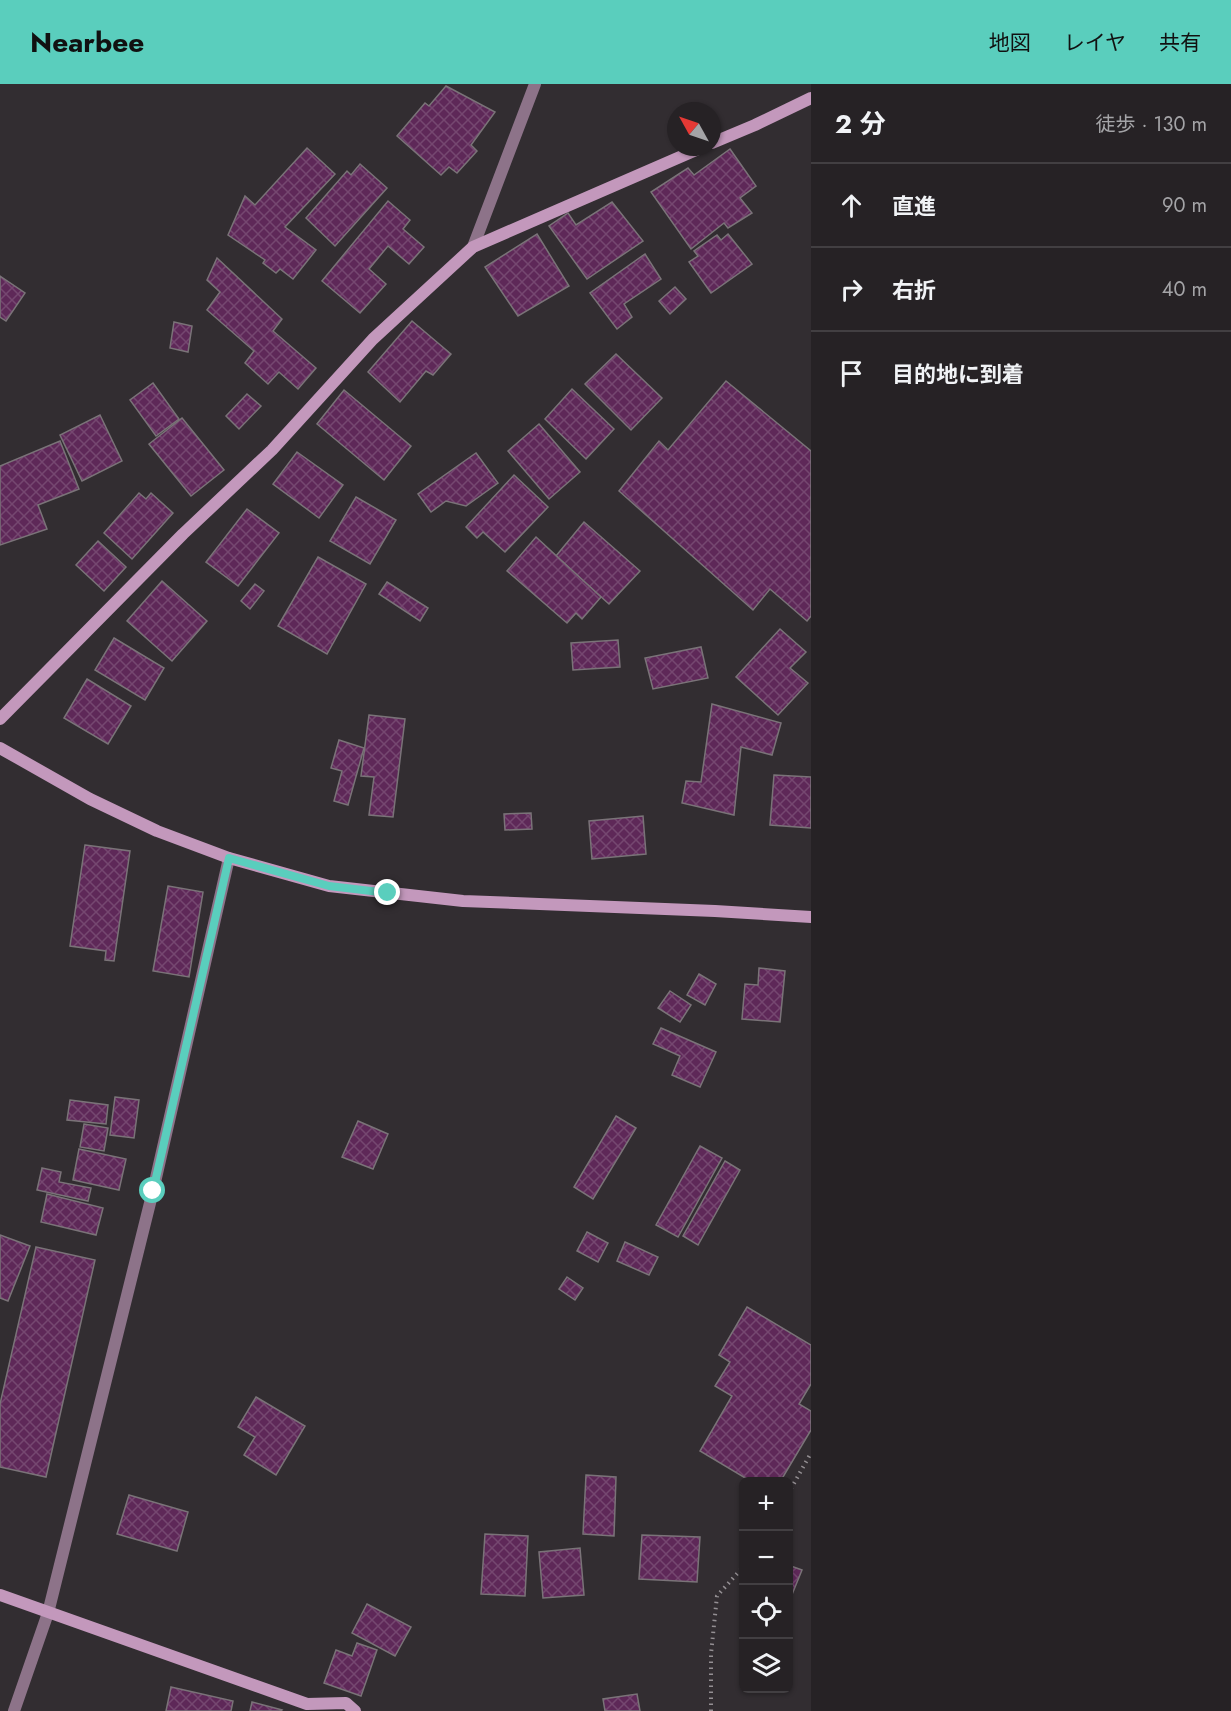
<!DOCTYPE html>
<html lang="ja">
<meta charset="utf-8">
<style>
:root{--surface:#262225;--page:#322f32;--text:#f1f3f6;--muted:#a4a4a7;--line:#423f42;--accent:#5acebd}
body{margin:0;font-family:Jost,"Noto Sans JP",sans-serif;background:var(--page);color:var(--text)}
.controls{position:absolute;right:18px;bottom:18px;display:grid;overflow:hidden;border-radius:9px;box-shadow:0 2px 4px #0004}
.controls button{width:54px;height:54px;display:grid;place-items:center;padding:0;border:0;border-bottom:2px solid var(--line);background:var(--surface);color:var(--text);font:30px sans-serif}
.compass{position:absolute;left:667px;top:18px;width:54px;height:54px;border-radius:50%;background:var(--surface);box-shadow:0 2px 4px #0004;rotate:310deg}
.stop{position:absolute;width:18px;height:18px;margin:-14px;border:4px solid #5acebd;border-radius:50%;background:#fff}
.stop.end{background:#5acebd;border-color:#fff;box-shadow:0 2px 6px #0008}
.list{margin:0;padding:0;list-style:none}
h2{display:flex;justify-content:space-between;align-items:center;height:78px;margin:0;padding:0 24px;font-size:26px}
h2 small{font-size:20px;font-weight:400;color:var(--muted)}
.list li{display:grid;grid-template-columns:39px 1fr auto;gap:18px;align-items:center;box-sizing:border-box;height:84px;padding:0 24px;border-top:2px solid var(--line)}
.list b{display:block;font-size:22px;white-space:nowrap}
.list em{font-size:20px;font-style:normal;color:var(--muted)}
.icon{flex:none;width:33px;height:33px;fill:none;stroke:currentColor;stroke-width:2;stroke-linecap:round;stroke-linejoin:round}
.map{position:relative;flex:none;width:811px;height:1627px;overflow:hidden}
header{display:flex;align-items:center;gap:36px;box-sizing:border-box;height:84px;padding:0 30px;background:var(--accent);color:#111}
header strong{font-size:28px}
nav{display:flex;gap:33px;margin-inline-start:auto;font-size:21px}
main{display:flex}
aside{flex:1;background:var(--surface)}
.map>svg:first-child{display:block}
</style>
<header>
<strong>Nearbee</strong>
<nav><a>地図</a><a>レイヤ</a><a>共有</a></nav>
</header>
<main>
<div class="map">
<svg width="811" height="1627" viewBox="0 0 811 1627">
<defs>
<pattern id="building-cross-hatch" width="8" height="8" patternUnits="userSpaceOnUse" patternTransform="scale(1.5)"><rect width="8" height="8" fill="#5e2858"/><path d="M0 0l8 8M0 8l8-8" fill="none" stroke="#754770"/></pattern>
</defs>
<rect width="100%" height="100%" fill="#322d31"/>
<!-- building -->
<g fill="url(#building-cross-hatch)" stroke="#7a7378" stroke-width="1.5">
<path d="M446 2 495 28 471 61 477 67 457 89 449 83 441 91 397 52 425 19 429 22Z"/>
<path d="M307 64 335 90 285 143 316 166 293 195 280 185 276 189 263 179 265 176 228 151 245 112 255 121Z"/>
<path d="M730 65 756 102 740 114 752 129 728 144 724 139 691 165 651 108 688 84 694 91Z"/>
<path d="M360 80 387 104 335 162 306 134 347 87 351 91Z"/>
<path d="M388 117 410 136 403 145 424 163 409 180 388 162 369 185 386 200 360 229 322 197Z"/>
<path d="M612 118 643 157 587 195 549 142 568 129 576 141Z"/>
<path d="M537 150 569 202 518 232 485 183Z"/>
<path d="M728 150 752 180 711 209 689 178 698 172 694 167 717 151 721 156Z"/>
<path d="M645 170 661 195 624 220 632 233 617 245 590 209Z"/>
<path d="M217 174 282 235 273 247 316 284 298 305 279 288 268 300 245 279 254 267 207 226 220 208 207 196Z"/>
<path d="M0 192 25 209 6 237 0 233Z"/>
<path d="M675 203 686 215 670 230 659 217Z"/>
<path d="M412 237 451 270 433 291 426 287 400 318 368 288Z"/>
<path d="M174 238 192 242 188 268 170 264Z"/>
<path d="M616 270 662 314 631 346 585 300Z"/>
<path d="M726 297 811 367V532L807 537 770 505 753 526 619 407 659 357 668 366Z"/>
<path d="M153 299 179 335 156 352 130 316Z"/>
<path d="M572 305 614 345 586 375 545 335Z"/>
<path d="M344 306 411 362 384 396 317 340Z"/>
<path d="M247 310 261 322 239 345 226 332Z"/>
<path d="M100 331 122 377 82 397 60 351Z"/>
<path d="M182 334 224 386 191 412 149 360Z"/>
<path d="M539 340 580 388 549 415 508 367Z"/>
<path d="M60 357 79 405 38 421 47 445 0 461V382Z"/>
<path d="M297 368 343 401 319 434 273 400Z"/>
<path d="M476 369 498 399 466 422 446 417 431 428 418 410Z"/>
<path d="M514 391 548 423 505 468 483 448 477 454 466 443Z"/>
<path d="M139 409 146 415 151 409 173 429 132 475 104 449Z"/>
<path d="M356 413 396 436 370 480 330 457Z"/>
<path d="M247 425 279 449 238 502 206 478Z"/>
<path d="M584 438 640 487 609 520 556 472Z"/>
<path d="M536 453 601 513 582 535 576 529 567 539 507 487Z"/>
<path d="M98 457 126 483 104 507 76 481Z"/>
<path d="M318 473 366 500 327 570 278 542Z"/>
<path d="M162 497 207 537 172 577 127 537Z"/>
<path d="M387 498 428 524 420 537 379 510Z"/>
<path d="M255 500 264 507 250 525 241 517Z"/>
<path d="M780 545 806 568 790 584 808 599 778 631 736 593Z"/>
<path d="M114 554 164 584 145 616 95 586Z"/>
<path d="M618 556 620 583 573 586 571 559Z"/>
<path d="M701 563 708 594 653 605 645 574Z"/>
<path d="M87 595 131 622 108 660 64 634Z"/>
<path d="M712 620 781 639 772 671 741 663 734 731 682 719 686 697 701 698Z"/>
<path d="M369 631 405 635 393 733 369 731 374 693 361 692Z"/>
<path d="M339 656 364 664 348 721 334 717 342 687 331 684Z"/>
<path d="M774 691 811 693V744L770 741Z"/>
<path d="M531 729 532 745 505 746 504 730Z"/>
<path d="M643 732 646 770 592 775 589 737Z"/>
<path d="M85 761 130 767 114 877 105 876 106 867 70 862Z"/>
<path d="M168 802 203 808 189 893 153 887Z"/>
<path d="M759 884 785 887 780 938 742 935 745 900 758 901Z"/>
<path d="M699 890 716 900 705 921 687 911Z"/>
<path d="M670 907 691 921 680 938 658 924Z"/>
<path d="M661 944 716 968 700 1003 672 991 680 972 653 960Z"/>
<path d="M115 1013 139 1016 134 1054 110 1051Z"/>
<path d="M70 1016 108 1021 106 1040 67 1036Z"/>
<path d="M616 1032 636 1044 593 1115 574 1103Z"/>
<path d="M358 1037 388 1050 373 1085 342 1073Z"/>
<path d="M84 1040 108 1044 104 1067 80 1063Z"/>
<path d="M700 1062 722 1074 678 1153 656 1141Z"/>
<path d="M79 1065 126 1075 119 1106 73 1096Z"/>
<path d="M725 1077 740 1086 698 1161 683 1152Z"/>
<path d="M42 1084 61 1088 59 1098 91 1104 88 1117 37 1106Z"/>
<path d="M47 1110 103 1124 96 1151 41 1138Z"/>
<path d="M587 1148 608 1159 598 1178 577 1167Z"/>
<path d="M0 1151 30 1162 8 1217 0 1214Z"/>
<path d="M625 1158 658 1173 649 1191 617 1177Z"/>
<path d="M36 1163 95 1176 46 1393 0 1383V1320Z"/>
<path d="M567 1193 583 1204 575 1216 559 1205Z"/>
<path d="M747 1223 811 1261V1300L799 1320 811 1327V1346L780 1398H752L700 1367 732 1312 715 1302 730 1278 719 1271Z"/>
<path d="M256 1313 305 1342 276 1391 244 1371 255 1353 238 1343Z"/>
<path d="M586 1391 616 1393 614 1452 583 1450Z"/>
<path d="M129 1411 188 1428 177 1467 117 1450Z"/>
<path d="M485 1450 528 1452 525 1512 481 1510Z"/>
<path d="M642 1451 700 1453 697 1498 639 1495Z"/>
<path d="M580 1464 584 1511 543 1514 539 1468Z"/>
<path d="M788 1481 802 1486 789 1518 788 1517Z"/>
<path d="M367 1520 411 1543 395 1572 352 1549Z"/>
<path d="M357 1559 377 1566 361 1612 324 1599 336 1566 352 1572Z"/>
<path d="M171 1603 233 1617 231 1627H166Z"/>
<path d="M637 1610 640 1627H605L603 1615Z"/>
<path d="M252 1618 282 1626 281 1627H250Z"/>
</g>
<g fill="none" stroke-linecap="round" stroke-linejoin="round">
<!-- path -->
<g stroke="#948f93" stroke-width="4" stroke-dasharray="1.5 4.5" stroke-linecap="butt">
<path d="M788 1410 811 1369"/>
<path d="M711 1627V1570L717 1512 744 1482"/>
</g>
<!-- street -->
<g stroke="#8d7389" stroke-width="12">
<path d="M473 163 535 0"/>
<path d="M14 1627 48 1529 153 1107 229 774"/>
</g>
<!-- secondary -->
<g stroke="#c398bc" stroke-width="12">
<path d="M712 59 755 41 811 14"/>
<path d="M0 635 183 450 272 366 373 255 473 163 703 63"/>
<path d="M0 664 90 715 157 747 229 774 329 802 463 817 715 827 811 833"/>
<path d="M0 1511 307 1620 346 1619 355 1627"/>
</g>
</g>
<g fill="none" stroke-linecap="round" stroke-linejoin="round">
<!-- route -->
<path stroke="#5acebd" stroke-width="8" d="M153 1107 229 774 329 802 388 809"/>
</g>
</svg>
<div class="controls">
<button>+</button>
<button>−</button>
<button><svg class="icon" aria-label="locate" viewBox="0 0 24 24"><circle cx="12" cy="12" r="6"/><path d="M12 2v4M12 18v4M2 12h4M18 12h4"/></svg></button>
<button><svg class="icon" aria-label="layers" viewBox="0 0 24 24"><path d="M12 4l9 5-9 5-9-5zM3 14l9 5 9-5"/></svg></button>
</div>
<svg class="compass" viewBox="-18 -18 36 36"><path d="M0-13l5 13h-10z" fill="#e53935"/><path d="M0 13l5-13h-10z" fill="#a4a4a7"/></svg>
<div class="stop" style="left:153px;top:1107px"></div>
<div class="stop end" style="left:388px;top:809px"></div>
</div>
<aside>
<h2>2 分<small>徒歩 · 130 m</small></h2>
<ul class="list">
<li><svg class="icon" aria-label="ahead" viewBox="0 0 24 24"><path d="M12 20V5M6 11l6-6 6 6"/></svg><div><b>直進</b></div><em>90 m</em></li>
<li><svg class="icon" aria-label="right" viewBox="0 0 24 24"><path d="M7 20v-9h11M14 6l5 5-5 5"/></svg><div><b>右折</b></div><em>40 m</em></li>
<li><svg class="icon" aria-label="arrive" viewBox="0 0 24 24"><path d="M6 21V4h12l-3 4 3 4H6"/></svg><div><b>目的地に到着</b></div></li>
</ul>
</aside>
</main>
